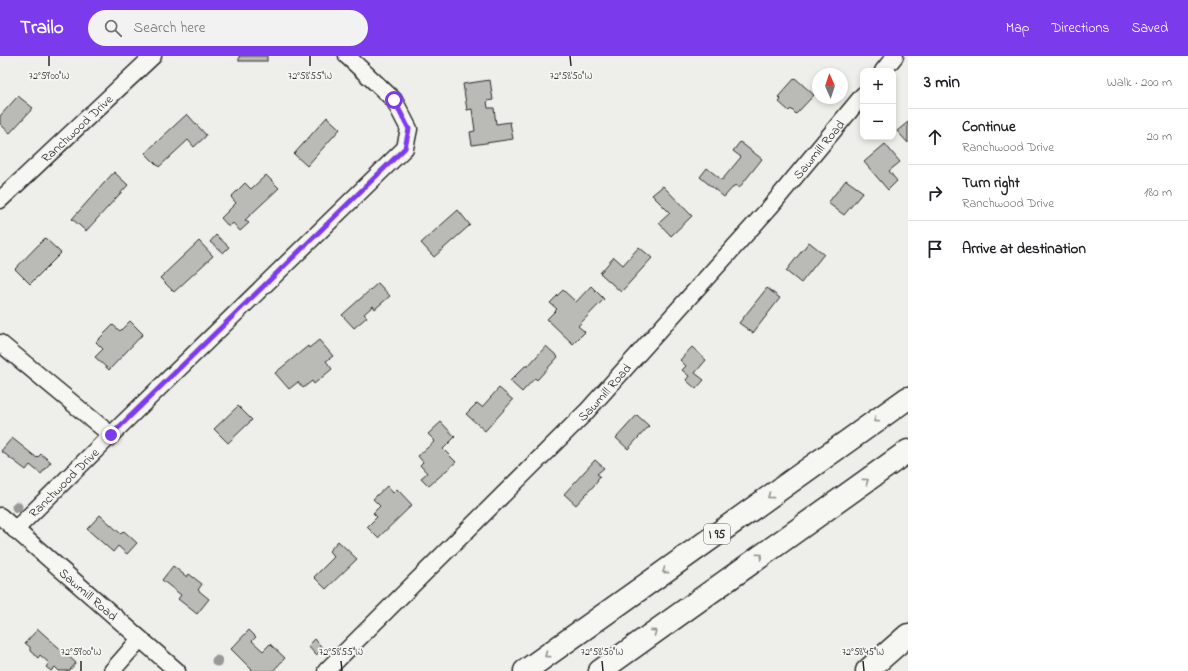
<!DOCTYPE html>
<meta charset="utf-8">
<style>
:root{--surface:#fff;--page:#f2f2f2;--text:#202124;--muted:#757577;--line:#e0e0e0;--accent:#7c3aed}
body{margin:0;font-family:"Indie Flower",sans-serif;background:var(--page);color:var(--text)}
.controls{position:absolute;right:12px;top:12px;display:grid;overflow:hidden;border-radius:8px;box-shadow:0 2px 6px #0003}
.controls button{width:36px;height:36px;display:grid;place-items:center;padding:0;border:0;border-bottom:1px solid var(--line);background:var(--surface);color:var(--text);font:20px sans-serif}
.compass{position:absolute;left:812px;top:12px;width:36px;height:36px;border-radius:50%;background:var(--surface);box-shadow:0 2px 6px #0003;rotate:357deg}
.stop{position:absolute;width:12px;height:12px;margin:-9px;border:3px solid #7c3aed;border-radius:50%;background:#fff}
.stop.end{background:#7c3aed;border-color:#fff;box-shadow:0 1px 4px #0008}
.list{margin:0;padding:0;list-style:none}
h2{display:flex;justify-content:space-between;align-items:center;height:52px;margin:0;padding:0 16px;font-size:17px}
h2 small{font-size:13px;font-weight:400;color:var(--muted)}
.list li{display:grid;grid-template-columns:26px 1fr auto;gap:12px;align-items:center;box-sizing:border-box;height:56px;padding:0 16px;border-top:1px solid var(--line)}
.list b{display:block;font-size:15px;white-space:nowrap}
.list p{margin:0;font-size:13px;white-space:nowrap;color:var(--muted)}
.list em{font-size:13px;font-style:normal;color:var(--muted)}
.icon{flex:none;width:22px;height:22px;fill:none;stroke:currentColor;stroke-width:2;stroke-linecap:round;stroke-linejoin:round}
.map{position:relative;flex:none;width:908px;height:615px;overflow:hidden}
header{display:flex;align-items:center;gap:24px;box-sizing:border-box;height:56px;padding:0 20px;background:var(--accent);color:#fff}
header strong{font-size:19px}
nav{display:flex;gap:22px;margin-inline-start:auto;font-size:14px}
.search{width:280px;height:36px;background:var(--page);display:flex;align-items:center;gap:10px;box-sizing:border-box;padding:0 14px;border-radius:22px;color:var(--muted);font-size:15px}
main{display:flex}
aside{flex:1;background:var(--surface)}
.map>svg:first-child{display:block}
</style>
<header>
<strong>Trailo</strong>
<div class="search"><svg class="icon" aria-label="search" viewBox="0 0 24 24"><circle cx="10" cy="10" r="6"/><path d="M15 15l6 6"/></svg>Search here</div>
<nav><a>Map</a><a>Directions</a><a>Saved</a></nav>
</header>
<main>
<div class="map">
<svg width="908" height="615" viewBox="0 0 908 615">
<rect width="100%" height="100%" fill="#eeeeea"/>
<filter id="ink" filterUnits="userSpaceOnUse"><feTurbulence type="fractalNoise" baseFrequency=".025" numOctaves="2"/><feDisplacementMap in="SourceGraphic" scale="8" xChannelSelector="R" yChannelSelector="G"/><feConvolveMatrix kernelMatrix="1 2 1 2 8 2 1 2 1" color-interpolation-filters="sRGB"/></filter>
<g filter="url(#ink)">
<!-- building -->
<g fill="#babab7" stroke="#2b2b2b">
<rect x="239" y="0" width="28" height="5"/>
<path d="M795 22 814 39 796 58 791 53 789 55 779 46 781 44 778 41Z"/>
<path d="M490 24 493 44 487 45 488 52H494L496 68 510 66 513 83 472 89 470 76 475 75 472 53 467 54 463 28Z"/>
<path d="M18 40 33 52 10 77 0 68V60Z"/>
<path d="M187 58 206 79 205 81 194 91 188 84 159 111 145 97Z"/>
<path d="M327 61 340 73 307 110 294 98Z"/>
<path d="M908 66V87L897 75Z"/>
<path d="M740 86 762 103 739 132 735 129 724 141 700 121 707 112 722 124 741 101 733 95Z"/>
<path d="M885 88 900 106 889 115 897 125 888 134 864 106Z"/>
<path d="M114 116 128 129 86 175 72 163Z"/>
<path d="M266 119 279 132 245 164 249 167 240 175 233 167 229 171 221 162 236 147 231 141 245 127 251 133Z"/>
<path d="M846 124 863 136 844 159 828 147Z"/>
<path d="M663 130 692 160 671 180 659 167 670 157 652 139Z"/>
<path d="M458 154 470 169 434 201 421 187Z"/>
<path d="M216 179 229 191 223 197 210 186Z"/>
<path d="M45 182 61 197 30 228 15 213Z"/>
<path d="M199 185 213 200 174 236 160 222Z"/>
<path d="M809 186 824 198 801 227 786 215Z"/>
<path d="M639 191 652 202 621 236 600 217 614 201 623 209Z"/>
<path d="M378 227 390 240 375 253 373 250 364 258 367 261 354 272 342 259Z"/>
<path d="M591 230 604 243 578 270 585 276 573 288 547 263 557 253 550 247 563 234 576 246Z"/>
<path d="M767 232 780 242 753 277 739 267Z"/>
<path d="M130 265 143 278 109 314 95 301 103 293 96 286 113 269 120 275Z"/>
<path d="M319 284 333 300 326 305 332 313 314 328 312 325 303 332 298 326 289 333 275 317 308 290 309 292Z"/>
<path d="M546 290 558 301 537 324 535 322 522 336 510 325 525 310H528Z"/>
<path d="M692 291 706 304 695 317 704 324 696 333 686 324 689 320 682 314 686 310 680 304Z"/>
<path d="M499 332 513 344 485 375 466 358 477 347 482 351Z"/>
<path d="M238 350 252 364 228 387 214 373Z"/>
<path d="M637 359 649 370 628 393 616 382Z"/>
<path d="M441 366 455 381 443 393 456 406 429 430 421 422 427 417 420 409 423 406 418 400 435 385 428 378Z"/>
<path d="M12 382 37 402 41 398 51 406 41 418 30 409 26 414 1 395Z"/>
<path d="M595 404 604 412 597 418 600 420 597 424 598 425 576 449 564 438Z"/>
<path d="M387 430 393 437 397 433 412 449 378 482 367 471 377 461 373 457 380 450 373 443Z"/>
<path d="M100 459 121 478 124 475 137 487 127 498 118 490 113 496 87 473Z"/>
<path d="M338 485 357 503 326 533 314 521 334 501 329 495Z"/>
<path d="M173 510 187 521 189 518 202 528 198 534 209 543 197 558 178 543 181 539 162 524Z"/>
<path d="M38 573 76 607 69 615H59L55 611 51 615 46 611 49 607 40 599 38 602 30 595V591L25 587Z"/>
<path d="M249 574 256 581 252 585 263 595 270 588 285 602 273 615H253L231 593Z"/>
<path d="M315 583 323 593 316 599 308 590Z"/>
</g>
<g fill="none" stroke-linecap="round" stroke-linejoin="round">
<defs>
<g id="street">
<path d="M883 15 895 0"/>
<path id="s1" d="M0 144 153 0"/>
<path d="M0 287 111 379 405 92 409 73 394 44 347 0"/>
<path id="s2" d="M0 460 177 615"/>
<path id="s3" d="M15 474 111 379"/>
<path d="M112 615 140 583"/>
<path id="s4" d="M326 615 587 355 771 150 863 39"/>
</g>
<path id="secondary" d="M867 615 908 579"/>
<g id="highway">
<path d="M525 615 908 342"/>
<path d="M600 615 908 395"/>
</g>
</defs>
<!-- street casing -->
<use href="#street" stroke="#2b2b2b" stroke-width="19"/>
<!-- secondary casing -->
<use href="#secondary" stroke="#2b2b2b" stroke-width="25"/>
<!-- highway casing -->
<use href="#highway" stroke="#2b2b2b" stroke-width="25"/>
<!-- street -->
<use href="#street" stroke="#f6f6f2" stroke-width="16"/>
<!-- secondary -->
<use href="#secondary" stroke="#f6f6f2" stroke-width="22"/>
<!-- highway -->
<use href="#highway" stroke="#f6f6f2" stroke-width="22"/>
</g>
<!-- trees -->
<g fill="#999997">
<circle cx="17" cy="451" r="5.5"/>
<circle cx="217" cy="605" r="5.5"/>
</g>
<!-- one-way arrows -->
<defs><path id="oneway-chevron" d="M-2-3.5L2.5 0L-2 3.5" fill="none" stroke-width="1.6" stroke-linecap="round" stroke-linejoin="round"/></defs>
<g stroke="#90908e">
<use href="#oneway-chevron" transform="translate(876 364) rotate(144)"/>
<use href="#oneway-chevron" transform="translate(866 425) rotate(-36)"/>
<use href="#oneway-chevron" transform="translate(770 440) rotate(144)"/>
<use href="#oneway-chevron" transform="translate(760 500) rotate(-36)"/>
<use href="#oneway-chevron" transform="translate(665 515) rotate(144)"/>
<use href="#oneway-chevron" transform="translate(654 576) rotate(-36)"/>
<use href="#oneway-chevron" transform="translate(547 599) rotate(144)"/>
</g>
</g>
<g fill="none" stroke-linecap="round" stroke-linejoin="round" filter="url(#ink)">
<!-- route -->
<path stroke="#7c3aed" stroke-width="5" d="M111 379 405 92 409 73 394 44"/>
</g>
<!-- ticks -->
<path fill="none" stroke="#2b2b2b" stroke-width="1.5" d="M49 0V10M310 0V10M570 0 571 10M81 605V615M341 605 342 615M602 605 603 615M863 605 864 615"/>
<g text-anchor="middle" stroke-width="3.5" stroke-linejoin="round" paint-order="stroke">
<!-- shield labels -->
<rect fill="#f6f6f2" stroke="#686867" stroke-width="1" x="704" y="468" width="26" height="20" rx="3"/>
<g font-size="12" font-weight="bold" fill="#2b2b2b">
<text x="717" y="482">I 95</text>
</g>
<!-- street labels -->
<g font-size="13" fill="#2b2b2b" stroke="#f6f6f2">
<text dy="5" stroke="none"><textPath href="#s1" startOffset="105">Ranchwood Drive</textPath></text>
<text dy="5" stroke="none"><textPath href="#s4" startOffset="718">Sawmill Road</textPath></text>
<text dy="5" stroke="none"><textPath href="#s4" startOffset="394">Sawmill Road</textPath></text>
<text dy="5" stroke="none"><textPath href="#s3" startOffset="68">Ranchwood Drive</textPath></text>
<text dy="5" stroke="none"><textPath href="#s2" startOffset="118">Sawmill Road</textPath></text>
</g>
</g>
<g font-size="10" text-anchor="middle" fill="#2b2b2b" stroke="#f6f6f2" stroke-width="3.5" stroke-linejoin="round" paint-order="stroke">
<text x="49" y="23">72°59'00"W</text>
<text x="310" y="23">72°58'55"W</text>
<text x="571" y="23">72°58'50"W</text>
<text x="81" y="599">72°59'00"W</text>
<text x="341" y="599">72°58'55"W</text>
<text x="602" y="599">72°58'50"W</text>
<text x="863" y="599">72°58'45"W</text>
</g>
</svg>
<div class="controls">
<button>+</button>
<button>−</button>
</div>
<svg class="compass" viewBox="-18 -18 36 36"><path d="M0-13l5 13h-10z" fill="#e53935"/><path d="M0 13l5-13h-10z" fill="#757577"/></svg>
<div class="stop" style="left:394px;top:44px"></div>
<div class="stop end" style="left:111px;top:379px"></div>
</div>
<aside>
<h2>3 min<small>Walk · 200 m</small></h2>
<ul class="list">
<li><svg class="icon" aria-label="ahead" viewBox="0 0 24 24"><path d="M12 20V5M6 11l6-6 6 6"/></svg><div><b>Continue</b><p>Ranchwood Drive</p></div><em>20 m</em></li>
<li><svg class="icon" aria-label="right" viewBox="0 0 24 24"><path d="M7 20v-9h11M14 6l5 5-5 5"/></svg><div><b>Turn right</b><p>Ranchwood Drive</p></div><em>180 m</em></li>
<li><svg class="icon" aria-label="arrive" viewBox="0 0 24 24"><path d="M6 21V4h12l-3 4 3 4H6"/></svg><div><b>Arrive at destination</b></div></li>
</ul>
</aside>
</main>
